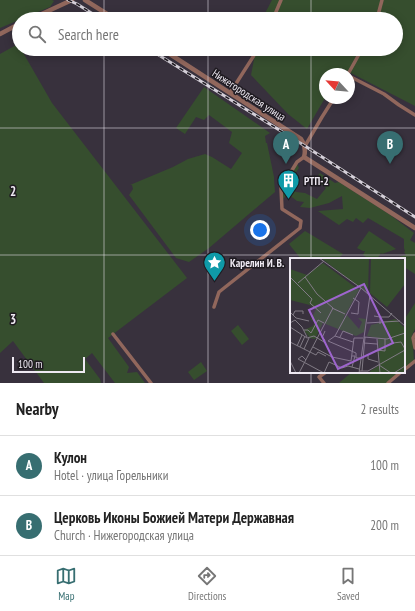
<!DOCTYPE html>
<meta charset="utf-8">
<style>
:root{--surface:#fff;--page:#f2f2f2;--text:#222;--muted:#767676;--line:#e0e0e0;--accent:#376e71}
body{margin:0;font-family:"PT Sans Narrow",sans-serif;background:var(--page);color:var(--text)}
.compass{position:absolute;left:319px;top:68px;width:36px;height:36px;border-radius:50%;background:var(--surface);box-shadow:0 2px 10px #0003;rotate:296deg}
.scale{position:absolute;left:12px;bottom:10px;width:73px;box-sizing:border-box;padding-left:4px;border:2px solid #eee9f2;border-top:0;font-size:11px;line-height:14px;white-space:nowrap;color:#eee9f2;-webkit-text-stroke:3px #1e1a20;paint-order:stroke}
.you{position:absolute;left:260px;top:230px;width:14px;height:14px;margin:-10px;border:3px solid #fff;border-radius:50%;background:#1a73e8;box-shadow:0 0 0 6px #1a73e833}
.badge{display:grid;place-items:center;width:26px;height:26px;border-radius:50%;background:var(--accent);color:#fff;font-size:13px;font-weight:700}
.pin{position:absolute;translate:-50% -33px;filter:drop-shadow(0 1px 2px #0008)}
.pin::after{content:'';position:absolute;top:21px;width:14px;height:12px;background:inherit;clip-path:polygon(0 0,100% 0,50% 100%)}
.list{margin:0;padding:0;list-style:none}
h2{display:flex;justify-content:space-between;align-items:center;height:52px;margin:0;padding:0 16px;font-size:17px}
h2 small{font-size:13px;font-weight:400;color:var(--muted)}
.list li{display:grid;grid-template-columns:26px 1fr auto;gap:12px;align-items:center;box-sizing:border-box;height:60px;padding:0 16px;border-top:1px solid var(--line)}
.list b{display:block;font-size:15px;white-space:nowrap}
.list p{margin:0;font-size:13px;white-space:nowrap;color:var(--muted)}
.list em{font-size:13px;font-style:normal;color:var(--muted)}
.icon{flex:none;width:22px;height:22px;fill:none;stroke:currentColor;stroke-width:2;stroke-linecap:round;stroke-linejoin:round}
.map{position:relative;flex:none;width:415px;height:383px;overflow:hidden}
.search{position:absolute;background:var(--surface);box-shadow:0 2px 10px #0003;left:12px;right:12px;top:12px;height:44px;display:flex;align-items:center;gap:10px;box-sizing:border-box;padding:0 14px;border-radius:22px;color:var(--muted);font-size:15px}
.sheet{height:172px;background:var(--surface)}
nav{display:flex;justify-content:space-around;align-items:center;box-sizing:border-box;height:56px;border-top:1px solid var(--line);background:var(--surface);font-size:11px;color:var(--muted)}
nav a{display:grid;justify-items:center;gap:2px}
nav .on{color:var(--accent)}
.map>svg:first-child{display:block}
</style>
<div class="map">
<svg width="415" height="383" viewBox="0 0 415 383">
<rect width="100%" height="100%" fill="#38313d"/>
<!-- green -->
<g fill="#364e2e">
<path d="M0 0H52L54 1 50 7 21 19H19V20L0 28Z"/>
<path d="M272 0H415V106L343 69 340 74H325V98L307 129 288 114 251 75 256 49H396V19H262Z"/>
<path d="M18 44 19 49H21L52 103 187 278 108 338 129 367 127 373 137 372 145 383H115L92 353 85 359 100 379 101 383H44L13 341 0 353V54Z"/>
<path d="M204 87 270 133 265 136 266 143H267L274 177V179L275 192 209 248 189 262 176 258 129 195 133 189 132 185H130L173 167 188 159 205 154 212 157 231 169 242 153 229 143 232 132 209 115 204 120 196 117 185 134 176 128Z"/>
<path d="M297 164 299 168 286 186 296 192 305 193 317 199 326 188 315 179 320 173 335 183 339 182 389 214 414 233 410 240 415 243V274L404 267V259H391L406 255 404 252 405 251 404 248V239L368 218 363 223 356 218 353 222 347 219 339 225 318 211 343 209 342 196 329 203 310 208 300 207 304 202 297 201 288 194 283 199V189Z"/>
<path d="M305 231 343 254 338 259H301L289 244Z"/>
<path d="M369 231 396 249 382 254 381 253 377 259H369L363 255 365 251H363L357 248Z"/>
<path d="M415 303V329L412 335 414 360 404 369V320Z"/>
<path d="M238 325 249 339 242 345 231 331Z"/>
<path d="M201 362 207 371 194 380 188 372Z"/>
<path d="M352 372H400L387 383H339Z"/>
</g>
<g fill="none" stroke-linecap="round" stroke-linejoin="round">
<!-- minor -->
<g stroke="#91675c" stroke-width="3.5">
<path d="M273 19 281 0"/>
<path d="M377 19 382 0"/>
<path d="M348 74 362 49"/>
<path d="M349 76 384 94 399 105 415 115"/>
<path d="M230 93 258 49"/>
<path d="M305 146 322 117 334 98"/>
<path d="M214 307 219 292 300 228 301 221 282 209 281 188 297 162 304 157"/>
<path d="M113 334 151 383"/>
<path d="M415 334 413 338 415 348"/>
<path d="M404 370 415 361"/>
<path d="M324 383 319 377 326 372"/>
<path d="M388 383 401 372"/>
</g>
<!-- tertiary -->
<g stroke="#91675c" stroke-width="4.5">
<path d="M85 0 115 19"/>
<path d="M31 19 72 0"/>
<path d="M0 34 19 24"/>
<path d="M162 49 301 139C305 145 306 150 304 157L415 228"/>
</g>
<defs>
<g id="rail">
<path d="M68 0 77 4 101 19"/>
<path d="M149 49 305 146 415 217"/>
</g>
</defs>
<!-- rail casing -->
<use href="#rail" stroke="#d4cfd8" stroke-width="3"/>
<!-- rail -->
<use href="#rail" stroke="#1e1a20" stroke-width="1.5" stroke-dasharray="4.5" stroke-linecap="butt"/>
</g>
<!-- grid -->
<path fill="none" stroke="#eee9f2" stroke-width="1" stroke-opacity="0.55" d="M104 0V19M208 0V19M311 0V19M104 49V383M208 49V383M311 49V259M0 128H415M0 255H415M311 372V383"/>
<!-- icons -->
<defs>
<symbol id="building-pin" viewBox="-11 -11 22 30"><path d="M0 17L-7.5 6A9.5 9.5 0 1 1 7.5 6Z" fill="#0f9aa8" stroke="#1e1a20"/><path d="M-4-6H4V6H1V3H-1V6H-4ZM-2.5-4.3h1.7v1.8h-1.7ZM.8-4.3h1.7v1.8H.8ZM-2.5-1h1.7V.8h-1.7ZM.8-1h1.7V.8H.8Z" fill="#fff"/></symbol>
<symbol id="sight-pin" viewBox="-11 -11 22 30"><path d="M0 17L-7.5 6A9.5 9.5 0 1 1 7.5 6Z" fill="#0f9aa8" stroke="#1e1a20"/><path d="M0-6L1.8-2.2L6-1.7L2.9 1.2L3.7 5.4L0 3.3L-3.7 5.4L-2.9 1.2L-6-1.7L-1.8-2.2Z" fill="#fff"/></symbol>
</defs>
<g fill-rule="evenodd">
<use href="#building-pin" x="276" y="168" width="25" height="34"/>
<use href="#sight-pin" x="202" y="250" width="25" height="34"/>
</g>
<g text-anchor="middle" stroke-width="3" stroke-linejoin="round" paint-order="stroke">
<!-- street labels -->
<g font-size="11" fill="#eee9f2" stroke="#1e1a20">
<text transform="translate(249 95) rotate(33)" y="4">Нижегородская улица</text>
</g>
<!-- poi labels -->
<g font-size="11" font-weight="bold" fill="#eee9f2" stroke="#1e1a20" text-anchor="start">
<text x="304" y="185">РТП-2</text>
<text x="230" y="267">Карелин И. В.</text>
</g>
</g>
<!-- overview -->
<g transform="translate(290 258)">
<rect width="115" height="115" fill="#38313d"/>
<path d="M31 0H79L78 34H76ZM81 0 115 2V26L97 49 80 35ZM33 5 69 32 53 61 57 57 69 71 72 64 68 60 76 61 74 74 66 78 33 65 25 81 20 80 16 73 19 80 14 72 23 68 25 64 21 62 26 51 20 47 0 42V11L17 17ZM105 61 115 70V115H81L80 113 90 107 88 80 77 78 81 67Z" fill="#364e2e"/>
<path fill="none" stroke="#817b85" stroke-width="1" d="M29 0 71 30 115 68M0 19 22 41 20 45 31 55M8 25 34 3M42 50 55 56M0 54 6 60 19 63M61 55 68 56 69 44 63 40M3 57 5 53H13V56M84 58 90 59V66M90 59H99L102 55M0 65 5 62 12 69 17 79M77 65 110 63M0 69 17 80 24 78 34 84 35 82 32 80 35 73M14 72H18L21 75 28 62 34 65M45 78 63 84M50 79 53 73 63 77M74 79 97 81 115 75M87 81 90 115M0 84 26 97 28 94 36 98M74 85 87 86M103 85 111 84 115 91M7 88 12 77M10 89 15 78M23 89 42 99 61 103 64 80H73M14 91 19 80M87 92 95 93V81M78 96V101L88 104M70 100H66V95L38 83 45 78 71 30M16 102 12 98 8 101 34 115 39 104 52 110M0 103 6 115M89 107 101 115M62 109 65 98H62M52 110 58 108 69 111M69 113H78L115 92M72 113 75 79M9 115 43 50 27 36 15 19M69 115 80 37M104 115 115 108"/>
<path fill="#9e65ce" fill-opacity="0.15" stroke="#9e65ce" stroke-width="2" d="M74 26 103 85 48 111 19 52Z"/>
<rect width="115" height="115" fill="none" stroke="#eee9f2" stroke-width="2"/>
</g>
<g font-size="13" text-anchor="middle" font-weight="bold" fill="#eee9f2" stroke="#1e1a20" stroke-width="3" stroke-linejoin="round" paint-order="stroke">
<text x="13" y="196">2</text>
<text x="13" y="324">3</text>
</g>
</svg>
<svg class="compass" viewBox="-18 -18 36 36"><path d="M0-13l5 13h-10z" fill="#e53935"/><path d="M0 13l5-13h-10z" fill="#767676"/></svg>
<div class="scale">100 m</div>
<div class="you"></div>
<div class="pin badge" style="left:286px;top:164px">A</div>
<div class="pin badge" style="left:390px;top:164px">B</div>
<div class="search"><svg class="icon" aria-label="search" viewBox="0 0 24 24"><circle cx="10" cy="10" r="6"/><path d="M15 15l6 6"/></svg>Search here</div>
</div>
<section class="sheet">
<h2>Nearby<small>2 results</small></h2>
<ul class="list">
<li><span class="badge">A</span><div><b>Кулон</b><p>Hotel · улица Горельники</p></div><em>100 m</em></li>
<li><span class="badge">B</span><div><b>Церковь Иконы Божией Матери Державная</b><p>Church · Нижегородская улица</p></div><em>200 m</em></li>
</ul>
</section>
<nav>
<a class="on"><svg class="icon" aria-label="map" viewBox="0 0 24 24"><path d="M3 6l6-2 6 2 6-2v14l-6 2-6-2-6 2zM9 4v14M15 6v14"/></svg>Map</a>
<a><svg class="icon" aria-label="directions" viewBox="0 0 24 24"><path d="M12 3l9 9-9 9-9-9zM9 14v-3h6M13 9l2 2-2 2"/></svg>Directions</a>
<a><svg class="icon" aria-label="saved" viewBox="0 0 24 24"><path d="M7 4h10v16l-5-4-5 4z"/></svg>Saved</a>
</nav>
